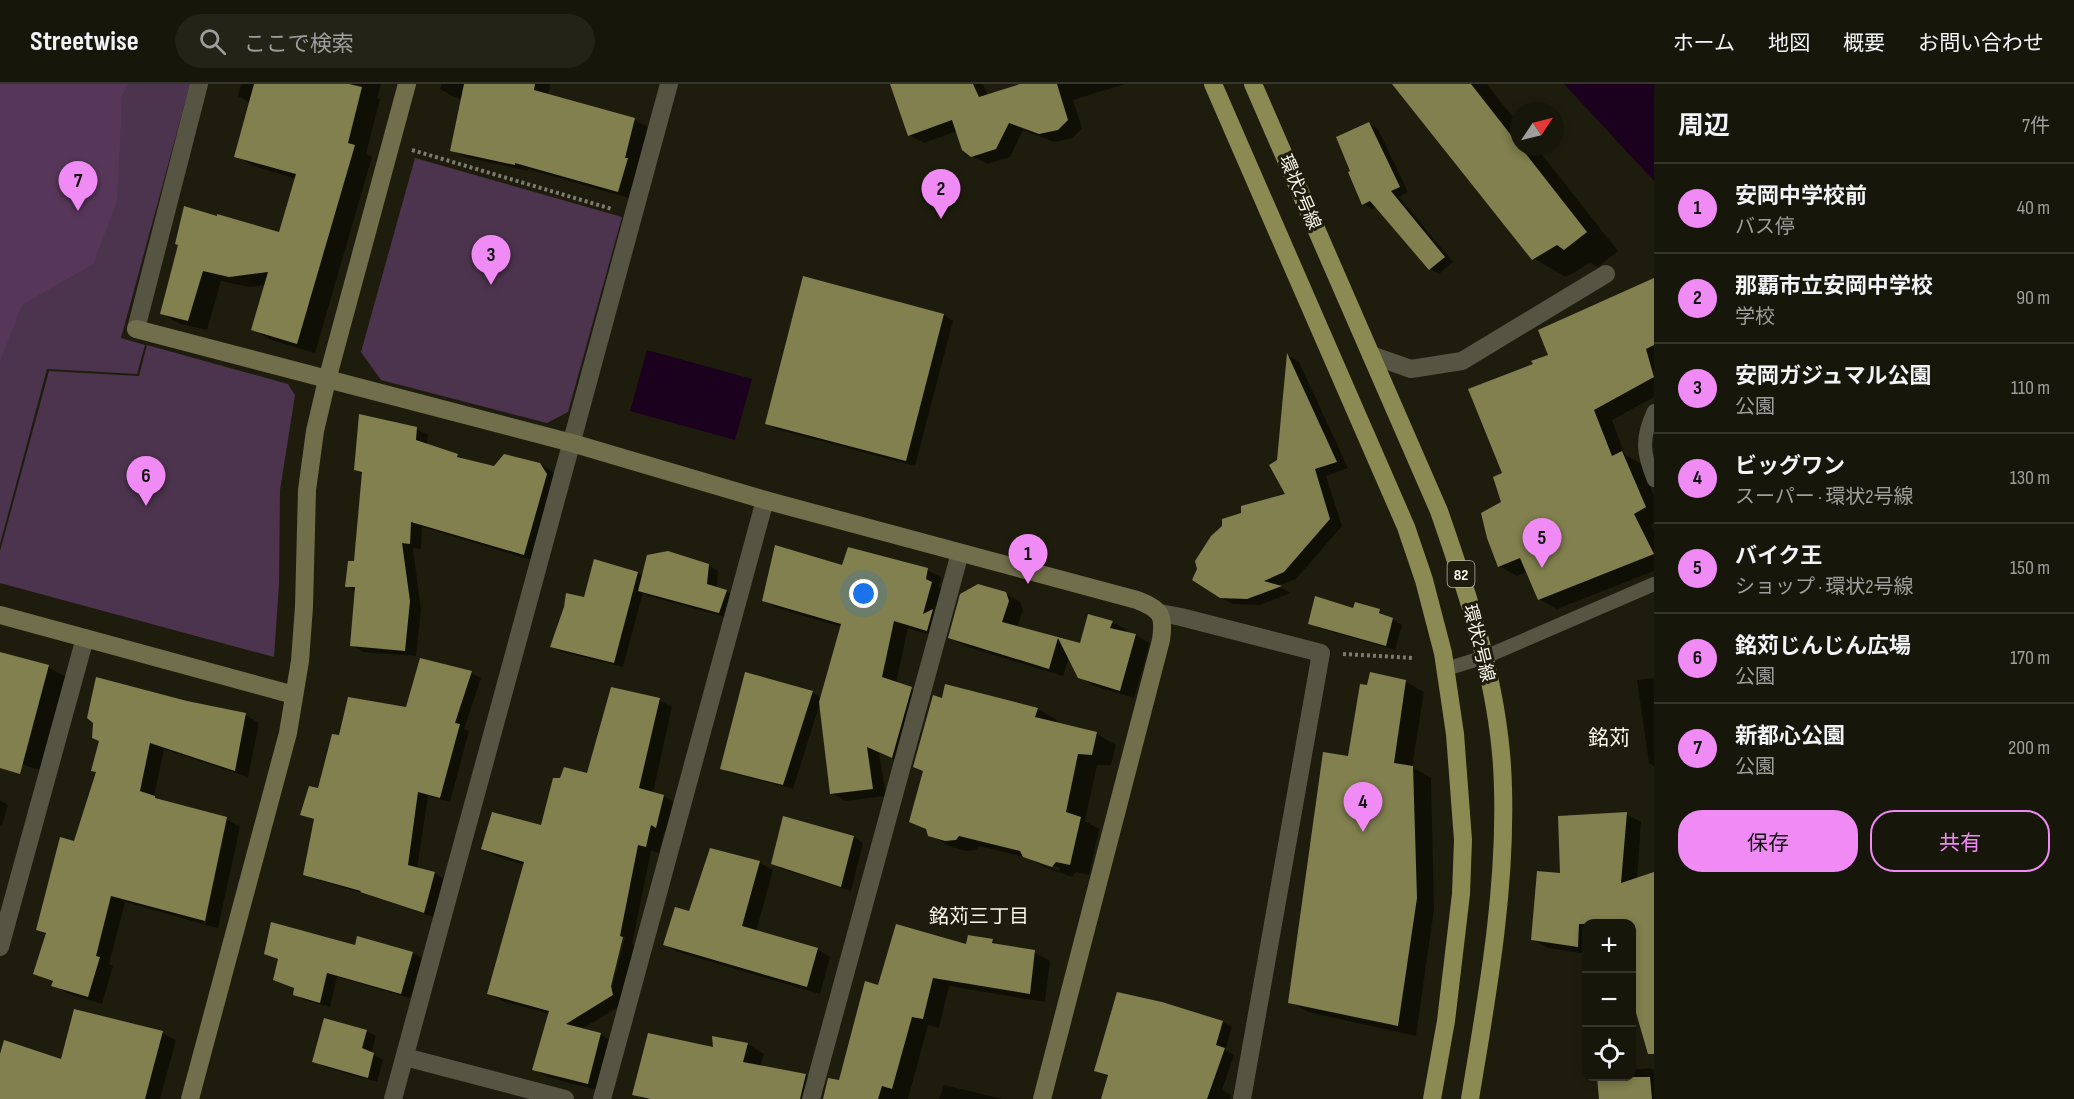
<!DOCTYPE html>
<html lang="ja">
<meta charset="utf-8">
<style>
:root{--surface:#16160a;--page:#232318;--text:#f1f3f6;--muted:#9e9f9c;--line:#35352b;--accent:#f08bf5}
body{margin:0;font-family:"Sofia Sans Condensed","Noto Sans JP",sans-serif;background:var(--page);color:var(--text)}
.controls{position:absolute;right:18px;bottom:18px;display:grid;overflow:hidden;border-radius:12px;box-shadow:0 3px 9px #0003}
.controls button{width:54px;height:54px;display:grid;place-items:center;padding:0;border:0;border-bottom:2px solid var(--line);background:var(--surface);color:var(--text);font:30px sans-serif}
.compass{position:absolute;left:1510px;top:18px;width:54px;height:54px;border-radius:50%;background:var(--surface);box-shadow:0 3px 9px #0003;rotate:55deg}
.you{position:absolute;left:864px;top:510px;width:21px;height:21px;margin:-15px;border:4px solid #fff;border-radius:50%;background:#1a73e8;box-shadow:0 0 0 9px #1a73e833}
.badge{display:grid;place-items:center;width:39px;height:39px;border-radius:50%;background:var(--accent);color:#111;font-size:20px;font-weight:700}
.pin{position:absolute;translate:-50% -50px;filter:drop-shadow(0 2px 3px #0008)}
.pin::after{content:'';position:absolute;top:32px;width:21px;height:18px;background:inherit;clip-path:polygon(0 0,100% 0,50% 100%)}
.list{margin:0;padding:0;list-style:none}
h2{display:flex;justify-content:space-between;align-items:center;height:78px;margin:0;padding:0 24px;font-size:26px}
h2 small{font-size:20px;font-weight:400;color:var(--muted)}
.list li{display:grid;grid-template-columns:39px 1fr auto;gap:18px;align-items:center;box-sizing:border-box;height:90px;padding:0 24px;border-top:2px solid var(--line)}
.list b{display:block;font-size:22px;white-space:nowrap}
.list p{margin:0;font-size:20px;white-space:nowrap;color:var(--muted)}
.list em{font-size:20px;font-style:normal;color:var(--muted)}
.actions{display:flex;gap:12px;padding:18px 24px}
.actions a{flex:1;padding:14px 0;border:2px solid var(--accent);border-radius:24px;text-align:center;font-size:21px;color:var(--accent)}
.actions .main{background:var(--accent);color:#111}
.icon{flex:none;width:33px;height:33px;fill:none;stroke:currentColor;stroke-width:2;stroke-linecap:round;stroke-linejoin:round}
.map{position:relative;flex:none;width:1654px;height:1015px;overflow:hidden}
header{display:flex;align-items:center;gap:36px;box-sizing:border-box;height:84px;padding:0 30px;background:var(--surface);border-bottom:2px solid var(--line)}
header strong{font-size:28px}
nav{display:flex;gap:33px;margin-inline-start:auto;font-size:21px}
.search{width:420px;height:54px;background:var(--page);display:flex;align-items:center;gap:15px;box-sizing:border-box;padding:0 21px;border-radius:33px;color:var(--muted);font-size:22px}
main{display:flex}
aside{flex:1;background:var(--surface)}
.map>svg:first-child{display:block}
</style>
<header>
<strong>Streetwise</strong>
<div class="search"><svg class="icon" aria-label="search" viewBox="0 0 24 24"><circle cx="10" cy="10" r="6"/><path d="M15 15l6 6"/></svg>ここで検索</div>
<nav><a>ホーム</a><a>地図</a><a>概要</a><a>お問い合わせ</a></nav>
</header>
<main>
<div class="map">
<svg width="1654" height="1015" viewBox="0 0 1654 1015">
<rect width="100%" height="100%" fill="#1e1d0d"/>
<!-- green -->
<g fill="#4d344e">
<path d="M0 0H190L121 254 145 261 137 290 47 285 0 460Z"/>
<path d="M415 74 622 133 568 328 547 339 381 296 361 268Z"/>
<path d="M147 261 288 300 295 311 280 406 279 500 274 573 0 499V467L49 287 139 292Z"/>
</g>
<!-- forest -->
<path fill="#573759" d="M0 0H128L122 11 117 117 93 180 22 221 0 277Z"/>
<!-- water -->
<g fill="#1b011d">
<path d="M1564 0H1654V97Z"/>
<path d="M647 266 752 295 735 356 630 327Z"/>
</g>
<!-- shadow -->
<g fill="#0007" fill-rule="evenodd">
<path d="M241 0H381L377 14 380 15 366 70 372 73 315 269 271 256 253 246 266 201 249 203 221 197 207 246 180 240 161 229 218 134 280 150 296 95 254 82 236 72 250 19 238 12Z"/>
<path d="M442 0H550L548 11 635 36 648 43 632 115 528 85V87L465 73 451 66 462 15 454 13 440 5Z"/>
<path d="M892 0H983L988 12 1025 0H1125L1073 16 1082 44 1073 54 1054 58 1023 46 1010 73 987 80 972 72 957 47 924 59 909 51Z"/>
<path d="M1394 0H1487L1519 41V63H1536L1618 167 1598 183 1590 179 1566 193 1533 174Z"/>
<path d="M1369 40 1378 45 1408 108 1399 113 1453 178 1439 190 1430 185 1377 123 1372 125 1364 120Z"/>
<path d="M1654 196V313L1612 336 1625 371 1640 379 1654 411V439L1651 441 1654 446V487L1557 525 1539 515 1527 488 1517 492 1499 482 1504 390 1535 281Z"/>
<path d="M944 231 953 237 915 382 776 345 767 340Z"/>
<path d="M1289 272 1299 278 1348 384 1326 392 1342 442 1296 495 1278 502 1291 509 1260 521 1233 520 1220 513 1288 411 1278 377Z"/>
<path d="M416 345 428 351 427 361 457 371 467 377 494 384 540 380 552 387 558 397 535 477 422 443 421 465 413 464 421 526 416 572 363 568 352 561 356 507 347 502 355 478 363 390 356 386Z"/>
<path d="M708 481 718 487 717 504 736 512 729 534 649 512 643 508 623 583 562 568 552 563 585 515 637 489 643 492Z"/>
<path d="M843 483 927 486 941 493 939 503 945 507 941 554 908 544 896 599 925 612 906 680 879 669 886 712 845 717 832 709 821 616 793 705 731 689 721 684 812 608 822 614 842 543 777 524 763 517Z"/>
<path d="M1005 509 1020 518 1023 526 1017 544 1081 561 1112 538 1127 546 1126 549 1135 551 1150 559 1134 614 1094 602 1079 593 1069 573 1063 592 965 562 950 554Z"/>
<path d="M1354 526 1379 527 1402 541 1395 566 1319 544 1310 539Z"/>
<path d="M0 569 48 583 74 597 50 689 0 674Z"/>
<path d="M471 589 481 594 464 645 469 647 450 718 428 712 417 785 435 789 444 795 434 833 365 810 314 795 305 790 315 737 302 730 319 706 340 653 407 624Z"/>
<path d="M1371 590 1406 598 1424 608 1412 683 1431 694 1434 825 1416 952 1308 928 1290 918Z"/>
<path d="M1654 594V682L1649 679 1637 596Z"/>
<path d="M659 616 672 623 653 709 664 712 677 720 669 750 664 748 659 769 651 767 632 860 636 862 626 918 582 945 600 950 613 958 601 1007 547 993 533 985 550 930 502 917 489 909 525 781 496 772 483 765 542 743ZM622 853H625L610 910 607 909Z"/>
<path d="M943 616 1037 625 1057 636 1056 640 1097 650 1116 661 1111 681H1097L1085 737 1099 745 1089 791 1076 788 1072 793 1044 783 1029 774 979 762 976 766 966 767 949 762 930 751 929 747 911 737ZM1040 777 1060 784 1059 787 1040 780Z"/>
<path d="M187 618 245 631 259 639 248 693 164 665 154 713 162 718 226 735 240 743 218 844 205 841 227 736H224L203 840 125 818 109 880 113 882 102 920 67 909 53 901 54 899 35 889 47 851 37 845 75 758 97 689 93 686Z"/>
<path d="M0 716 8 721 2 742H0Z"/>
<path d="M1626 730 1641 738 1637 795 1654 790V956L1643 950 1632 910V840H1586V870L1548 864 1533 856 1561 791Z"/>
<path d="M853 753 863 759 851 807 782 785 772 780Z"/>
<path d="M711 766 760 779 773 786 756 848 817 865 830 873 820 910 678 868 665 861 690 829Z"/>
<path d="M969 852 993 857 1003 862 1034 868 1050 877 1045 918 949 902 939 944 928 941 908 1015H824L840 998 879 903 967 862Z"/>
<path d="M358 854 413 869 422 874 410 914 337 893 330 923 304 916 295 910V905L275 895 279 876 266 870 356 863Z"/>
<path d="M1162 920 1223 938 1232 943 1225 966 1234 971 1222 1006 1231 1011 1230 1015H1103L1109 993 1096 986Z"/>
<path d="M366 947 376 952 371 969 383 976 377 998 324 983 314 977Z"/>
<path d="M162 949 176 956 160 1015H0V976H62Z"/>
<path d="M748 960 764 970 760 983 806 991 822 1001 818 1015H642L634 1010 714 965Z"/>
<path d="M1649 984 1654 986V1015H1600L1598 992H1632V986Z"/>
<path d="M944 1001 1003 1015H939Z"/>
</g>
<!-- building -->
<g fill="#81804e">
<path d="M254 0H349L362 3 348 59 355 61 297 260 251 246 268 188 229 193 203 187 188 237 160 230 178 161 175 160 184 122 217 132V130L279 148 296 90 234 73Z"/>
<path d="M464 0H535L534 6 635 34 625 74H628L618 108 515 79V81L450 67Z"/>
<path d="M890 0H973L979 13 1020 0H1057L1068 36 1058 46 1039 50 1009 39 996 65 971 73 962 66 952 36 908 52Z"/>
<path d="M1392 0H1471L1587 148 1564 166 1557 161 1532 176Z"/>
<path d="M1369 38 1400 103 1391 107 1445 173 1429 186 1370 117 1362 121 1348 88 1350 87 1336 53Z"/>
<path d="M803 192 944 230 906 377 765 340Z"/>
<path d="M1654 194V261L1646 265 1654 293 1594 326 1612 372 1622 367 1646 423 1634 430 1654 470 1538 516 1520 474 1498 483 1487 454 1481 429 1501 418 1493 393 1502 389 1468 305 1533 280 1531 277 1548 271 1538 246Z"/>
<path d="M1287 269 1337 378 1315 385 1330 435 1284 488 1264 497 1282 502 1247 515 1220 514 1192 496 1197 485 1195 477 1211 452 1222 442V435L1241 429V422L1285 410 1269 381 1277 376Z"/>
<path d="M359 330 417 343 416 356 458 370 457 373 494 382 504 370 540 379 547 390 524 471 411 438 410 460 402 459 410 517 405 567 350 562 355 503H345L348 477H354L362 388 354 386Z"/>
<path d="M775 461 842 481 848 463 928 484 926 495 932 498 923 530 933 525 927 547 894 537 882 593 912 603 892 674 867 663 873 705 830 710 819 618 841 540 762 517Z"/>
<path d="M668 467 709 480 707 500 727 506 719 529 638 507 647 471Z"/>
<path d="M594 475 638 488 614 579 550 563 564 523 566 509 584 513Z"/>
<path d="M978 500 1006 508 1009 517 1002 538 1080 559 1088 530 1113 537 1110 544 1136 550 1120 607 1078 594 1058 554 1049 585 948 554 960 510Z"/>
<path d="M1315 512 1353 524 1355 518 1380 525 1379 529 1393 534 1386 562 1308 540Z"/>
<path d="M0 568 49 581 20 690 0 684Z"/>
<path d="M420 574 472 587 455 639 460 640 440 714 418 708 408 781 435 788 424 829 360 808 361 807 303 791 314 735 300 731 309 702 318 704 332 650 339 651 348 613 406 623Z"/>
<path d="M745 588 813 607 783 701 720 685Z"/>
<path d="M1370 588 1406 596 1394 679 1413 682 1417 814 1398 942 1288 919 1323 668 1348 672 1360 600 1367 601Z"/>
<path d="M96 593 187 617 246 629 235 687 150 659 140 707 155 712V714L227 733 205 837 111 812 96 872 100 873 88 913 51 902 53 897 33 890 46 849 36 846 60 753 74 757 96 688 91 687 99 657 92 654 93 639 87 634Z"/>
<path d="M945 600 1038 624 1035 633 1097 648 1092 671 1078 670 1066 728 1081 733 1070 781 1056 778 1052 783 1023 773 1020 767 959 752 956 756 945 757 928 752 926 745 909 738 923 687 913 683 933 611 942 614Z"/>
<path d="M611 603 660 614 639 704 664 711 656 744 651 741 646 763 638 761 620 852 623 853 611 902 613 911 566 940 601 949 588 1000 532 986 549 927 487 910 524 778 481 765 492 728 541 741 553 694H560L564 683 587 689Z"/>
<path d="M1627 728 1621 799 1654 788V970H1648L1632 915V840H1579L1578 863 1531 856 1537 787 1560 789 1558 732Z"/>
<path d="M783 732 854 752 841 803 771 780Z"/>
<path d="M710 764 760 777 742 842 818 864 807 903 663 861 675 823 689 827Z"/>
<path d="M271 838 355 861 357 852 413 868 401 910 327 889 320 919 293 911 294 904 273 896 278 875 264 870Z"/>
<path d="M896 840 966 860 968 851 993 855 992 859 1035 866 1030 910 933 894 923 935 912 933 892 1005 882 1002 878 1015H823L828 994 839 996 865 897 878 901Z"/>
<path d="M1117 908 1162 918 1223 937 1216 961 1225 964 1207 1015H1101L1108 991 1094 987Z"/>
<path d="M74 925 163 947 145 1015H0V970L4 956 61 975Z"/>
<path d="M324 934 367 946 362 964 374 969 368 994 312 978Z"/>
<path d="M648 949 713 963 712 952 748 959 743 978 806 990 800 1015H651L632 1011Z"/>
<path d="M1597 993H1650L1652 1015H1599Z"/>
</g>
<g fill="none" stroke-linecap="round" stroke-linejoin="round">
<!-- path -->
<g stroke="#7c7b6d" stroke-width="4" stroke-dasharray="3 3" stroke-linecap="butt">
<path d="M412 66 612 125"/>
<path d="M1343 570 1414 574"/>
</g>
<!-- lane -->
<g stroke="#565543" stroke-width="14">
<path d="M1654 327C1641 355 1643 369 1654 396"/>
<path d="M1446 585 1485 573 1654 500"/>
</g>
<!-- street -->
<g stroke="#565543" stroke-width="18">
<path d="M136 245 199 0"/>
<path d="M1371 271 1411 285 1462 277 1606 190"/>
<path d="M1160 529 1181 533 1321 569 1242 1015"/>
<path d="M0 863 85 554"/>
<path d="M405 973 565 1015"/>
<path d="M393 1015 669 0"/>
<path d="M602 1015 765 416"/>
<path d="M811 1015 960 469"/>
</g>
<!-- secondary -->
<g stroke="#716f4b" stroke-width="18">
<path d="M136 245 572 359 765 416 1137 516C1160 525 1165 530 1161 556L1042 1015"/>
<path d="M0 531 294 611"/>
<path d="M190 1015 288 649 300 577 304 523 307 406 315 347 327 296 407 0"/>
</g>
<!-- primary -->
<g stroke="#8c8a53" stroke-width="18">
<path d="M1213 0 1406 443 1424 496 1443 569 1455 650 1463 756 1461 810 1446 937 1432 1015"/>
<path d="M1253 0 1439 427C1470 516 1501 608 1503 704 1506 809 1487 912 1470 1015"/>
</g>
</g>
<g text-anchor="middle" stroke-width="6" stroke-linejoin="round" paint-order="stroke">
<!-- shield labels -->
<rect fill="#1e1d0d" stroke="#b5b5a8" stroke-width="1.5" x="1447.5" y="477" width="27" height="26" rx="4.5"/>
<g font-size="16" font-weight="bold" fill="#f6f6ea">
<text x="1461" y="496">82</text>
</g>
<!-- street labels -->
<g font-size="18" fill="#f6f6ea" stroke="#1e1d0d">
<text transform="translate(1300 108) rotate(67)" y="6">環状2号線</text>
<text transform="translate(1479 559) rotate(76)" y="6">環状2号線</text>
</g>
<!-- neighbourhood labels -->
<g font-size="20" fill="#f6f6ea" stroke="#1e1d0d">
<text x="979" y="839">銘苅三丁目</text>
</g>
<!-- quarter labels -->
<g font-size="21" fill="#f6f6ea" stroke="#1e1d0d">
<text x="1609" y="661">銘苅</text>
</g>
</g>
</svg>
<div class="controls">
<button>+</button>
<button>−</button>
<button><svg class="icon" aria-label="locate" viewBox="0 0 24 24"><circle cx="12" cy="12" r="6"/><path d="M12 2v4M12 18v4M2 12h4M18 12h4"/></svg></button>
</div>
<svg class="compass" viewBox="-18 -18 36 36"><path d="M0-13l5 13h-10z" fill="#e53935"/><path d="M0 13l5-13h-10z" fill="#9e9f9c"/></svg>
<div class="you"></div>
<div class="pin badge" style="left:1028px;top:500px">1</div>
<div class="pin badge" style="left:941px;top:135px">2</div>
<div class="pin badge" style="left:491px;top:201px">3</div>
<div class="pin badge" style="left:1363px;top:748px">4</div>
<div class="pin badge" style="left:1542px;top:484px">5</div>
<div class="pin badge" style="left:146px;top:422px">6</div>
<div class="pin badge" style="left:78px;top:127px">7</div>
</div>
<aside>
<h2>周辺<small>7件</small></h2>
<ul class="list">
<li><span class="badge">1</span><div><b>安岡中学校前</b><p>バス停</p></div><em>40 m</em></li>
<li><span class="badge">2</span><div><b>那覇市立安岡中学校</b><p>学校</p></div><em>90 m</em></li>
<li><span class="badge">3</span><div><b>安岡ガジュマル公園</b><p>公園</p></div><em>110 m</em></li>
<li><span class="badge">4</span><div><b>ビッグワン</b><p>スーパー · 環状2号線</p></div><em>130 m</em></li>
<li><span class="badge">5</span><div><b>バイク王</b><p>ショップ · 環状2号線</p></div><em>150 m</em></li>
<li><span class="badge">6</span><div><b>銘苅じんじん広場</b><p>公園</p></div><em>170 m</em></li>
<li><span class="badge">7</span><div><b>新都心公園</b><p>公園</p></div><em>200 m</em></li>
</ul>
<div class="actions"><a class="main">保存</a><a>共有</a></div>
</aside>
</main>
